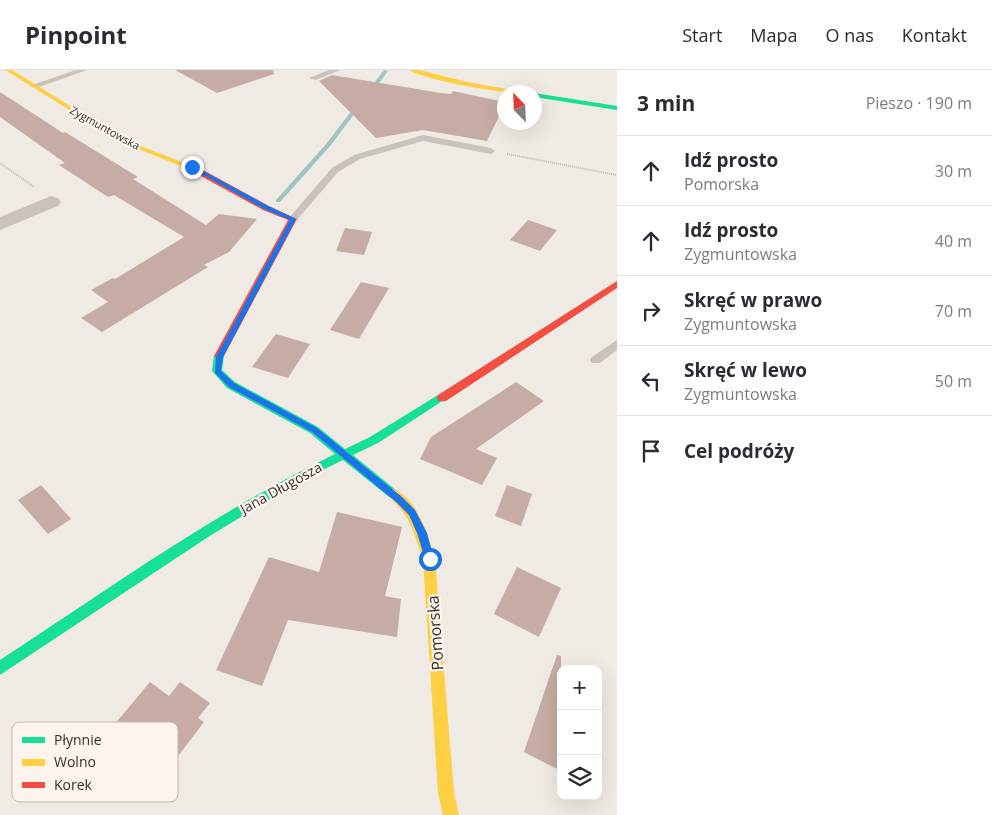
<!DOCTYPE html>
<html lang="pl">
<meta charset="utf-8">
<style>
:root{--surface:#fff;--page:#f7f7f7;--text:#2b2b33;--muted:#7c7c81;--line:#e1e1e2}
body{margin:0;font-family:"Open Sans",sans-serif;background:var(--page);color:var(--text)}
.controls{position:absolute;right:15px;bottom:15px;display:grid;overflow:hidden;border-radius:10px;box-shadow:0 5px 20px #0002}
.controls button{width:45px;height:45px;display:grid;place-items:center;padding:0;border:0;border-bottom:1px solid var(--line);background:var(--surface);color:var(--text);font:25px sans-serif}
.compass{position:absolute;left:497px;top:15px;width:45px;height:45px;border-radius:50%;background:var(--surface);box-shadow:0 5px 20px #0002;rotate:337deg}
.stop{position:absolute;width:15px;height:15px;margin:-11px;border:4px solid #1a73e8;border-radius:50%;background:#fff}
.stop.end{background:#1a73e8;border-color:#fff;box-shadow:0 1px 5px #0008}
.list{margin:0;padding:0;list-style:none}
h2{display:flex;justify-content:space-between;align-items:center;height:65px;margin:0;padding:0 20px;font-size:21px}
h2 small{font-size:16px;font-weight:400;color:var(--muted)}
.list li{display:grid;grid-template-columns:32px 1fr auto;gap:15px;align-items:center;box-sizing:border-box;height:70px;padding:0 20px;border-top:1px solid var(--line)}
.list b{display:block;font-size:19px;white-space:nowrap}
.list p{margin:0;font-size:16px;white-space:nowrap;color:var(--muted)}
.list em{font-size:16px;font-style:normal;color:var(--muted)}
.icon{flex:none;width:28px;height:28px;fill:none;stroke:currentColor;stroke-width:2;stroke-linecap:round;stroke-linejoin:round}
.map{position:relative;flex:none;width:617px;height:745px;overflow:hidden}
header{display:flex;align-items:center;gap:30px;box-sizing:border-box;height:70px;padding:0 25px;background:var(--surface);border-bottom:1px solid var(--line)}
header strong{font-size:24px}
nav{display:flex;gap:28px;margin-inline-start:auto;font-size:18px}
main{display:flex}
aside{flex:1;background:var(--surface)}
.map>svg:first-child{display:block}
</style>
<header>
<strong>Pinpoint</strong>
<nav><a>Start</a><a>Mapa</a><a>O nas</a><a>Kontakt</a></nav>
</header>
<main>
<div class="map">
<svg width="617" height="745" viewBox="0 0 617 745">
<rect width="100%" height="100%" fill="#f0eae4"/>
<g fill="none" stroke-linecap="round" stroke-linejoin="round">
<!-- stream -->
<g fill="#9ec5c2" fill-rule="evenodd">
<path d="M384 0 388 1 372 23H368V21Z"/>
<path d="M356 35 360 36 331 75 280 132H276V130L327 73Z"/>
</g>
</g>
<!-- building -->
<g fill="#c6aca4">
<path d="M175 0H273L274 4 217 23Z"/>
<path d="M332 5 441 23 451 24 453 21 504 32V36L487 71 423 60 376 68 319 11Z"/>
<path d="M0 22 63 63 65 62 138 107 133 109 206 155 219 144 257 149 229 182 204 195 208 197 102 262 81 248 108 232 91 220 113 208 115 209 184 167 114 125 108 127 59 95 65 93 0 47Z"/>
<path d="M528 150 557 160 540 181 510 170Z"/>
<path d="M345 158 372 162 364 185 336 181Z"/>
<path d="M361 212 389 218 359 269 330 260Z"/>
<path d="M276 264 310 274 288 308 252 297Z"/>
<path d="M516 312 544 331 476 379 497 388 482 415 420 389 431 367Z"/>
<path d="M41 415 71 449 48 464 18 430Z"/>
<path d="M507 415 532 424 521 456 495 446Z"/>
<path d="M337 442 402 457 385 526 401 529 397 567 288 550 262 616 216 600 269 487 319 502Z"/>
<path d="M517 497 561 518 539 567 494 544Z"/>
<path d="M557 585 561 586V701L524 682Z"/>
<path d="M150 612 169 626 180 612 210 633 198 648 204 652 169 698 114 655Z"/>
</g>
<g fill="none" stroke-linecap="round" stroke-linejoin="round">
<!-- path -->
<g stroke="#c2bab5" stroke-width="2" stroke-dasharray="1 1" stroke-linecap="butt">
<path d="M507 84 617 105"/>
<path d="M0 93 34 117"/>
</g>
<!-- lane -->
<g fill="#cac2bc" fill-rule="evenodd">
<path d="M76 0H87L36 18 29 16Z"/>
<path d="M329 0H340L316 10 309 8Z"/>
<path d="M423 65 491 78 495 81 491 84 423 71 360 89 338 102 296 151 293 152 288 149 332 98 354 85Z"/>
<path d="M617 270V280L600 293H592L590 290 592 287Z"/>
</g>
<!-- street -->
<path fill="#cac2bc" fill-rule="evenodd" d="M51 126 58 128 61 132 58 136 0 160V147Z"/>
<!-- fast -->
<g fill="#16e098" fill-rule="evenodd">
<path d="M534 23 617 36V40L534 27Z"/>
<path d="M219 283 224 286 222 300 235 312 318 357 345 379 370 367 438 325H446L447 328 378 373 353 385 397 421 399 424 397 427 393 429 389 427 343 390 300 411 208 467 0 605V590C110 518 217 441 335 384L310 363 227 318 212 301 214 286Z"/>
</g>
<!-- slow -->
<g fill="#ffcf43" fill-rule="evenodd">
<path d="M5 0H12L125 70 195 97 188 99 121 72Z"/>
<path d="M409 0H419L467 12 524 22C505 25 426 10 409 0Z"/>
<path d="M393 419C417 427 429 467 435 489L454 723 459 745H443L438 723 423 489 411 455 403 442 387 424 389 421Z"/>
</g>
<!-- jam -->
<g fill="#f24e42" fill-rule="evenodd">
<path d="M188 95H194L269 136 297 149 224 286 219 289 214 286 288 150 263 140 188 99Z"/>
<path d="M617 211V218L446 331H438L437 328 438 325Z"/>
</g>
</g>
<!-- route -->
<path fill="#1a73e8" d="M191 96H194L268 136 296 149 223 287 221 301 234 313 317 358 402 427 415 440 427 463 434 489 433 492H426L417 463 409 445 396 432 312 362 229 317 215 303 216 287 290 150 264 139 191 98Z"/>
<g text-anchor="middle" stroke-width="4.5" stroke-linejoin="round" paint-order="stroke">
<!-- far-street labels -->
<g font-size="11" fill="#3c2e2a" stroke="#fcf4ed">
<text transform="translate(105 58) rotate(29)" y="4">Zygmuntowska</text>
</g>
<!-- street labels -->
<g font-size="14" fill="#3c2e2a" stroke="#fcf4ed">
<text transform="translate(281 418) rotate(-29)" y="5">Jana Długosza</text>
</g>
<!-- near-street labels -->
<g font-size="16" fill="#3c2e2a" stroke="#fcf4ed">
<text transform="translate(435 563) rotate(-94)" y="6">Pomorska</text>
</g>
</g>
<!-- legend -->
<rect x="12" y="652" width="166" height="80" rx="8" fill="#fcf4ed" stroke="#c2b9b2" stroke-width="1"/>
<rect x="22" y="667" width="23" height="6" fill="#16e098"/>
<rect x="22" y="689" width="23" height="7" fill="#ffcf43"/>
<rect x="22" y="712" width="23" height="6" fill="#f24e42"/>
<g font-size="14" fill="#3c2e2a">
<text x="54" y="675">Płynnie</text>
<text x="54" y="697">Wolno</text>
<text x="54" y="720">Korek</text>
</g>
</svg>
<div class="controls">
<button>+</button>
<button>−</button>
<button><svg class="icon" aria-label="layers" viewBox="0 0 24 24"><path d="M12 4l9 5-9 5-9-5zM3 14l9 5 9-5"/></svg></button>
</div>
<svg class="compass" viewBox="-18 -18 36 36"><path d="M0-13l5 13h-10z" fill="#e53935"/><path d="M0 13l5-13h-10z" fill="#7c7c81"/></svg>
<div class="stop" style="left:430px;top:489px"></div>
<div class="stop end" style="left:192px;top:97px"></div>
</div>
<aside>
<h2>3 min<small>Pieszo · 190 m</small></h2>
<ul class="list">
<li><svg class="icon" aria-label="ahead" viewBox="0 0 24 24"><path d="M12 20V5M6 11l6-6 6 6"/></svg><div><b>Idź prosto</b><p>Pomorska</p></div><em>30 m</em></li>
<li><svg class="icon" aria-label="ahead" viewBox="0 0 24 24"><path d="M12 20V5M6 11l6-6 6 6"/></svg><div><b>Idź prosto</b><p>Zygmuntowska</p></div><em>40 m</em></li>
<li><svg class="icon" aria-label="right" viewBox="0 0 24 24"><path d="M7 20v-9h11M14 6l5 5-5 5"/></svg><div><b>Skręć w prawo</b><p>Zygmuntowska</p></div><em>70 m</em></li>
<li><svg class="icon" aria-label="left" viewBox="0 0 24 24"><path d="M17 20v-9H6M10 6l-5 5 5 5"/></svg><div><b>Skręć w lewo</b><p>Zygmuntowska</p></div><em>50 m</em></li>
<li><svg class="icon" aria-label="arrive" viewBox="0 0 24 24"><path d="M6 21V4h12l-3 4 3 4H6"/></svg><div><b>Cel podróży</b></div></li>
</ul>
</aside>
</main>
